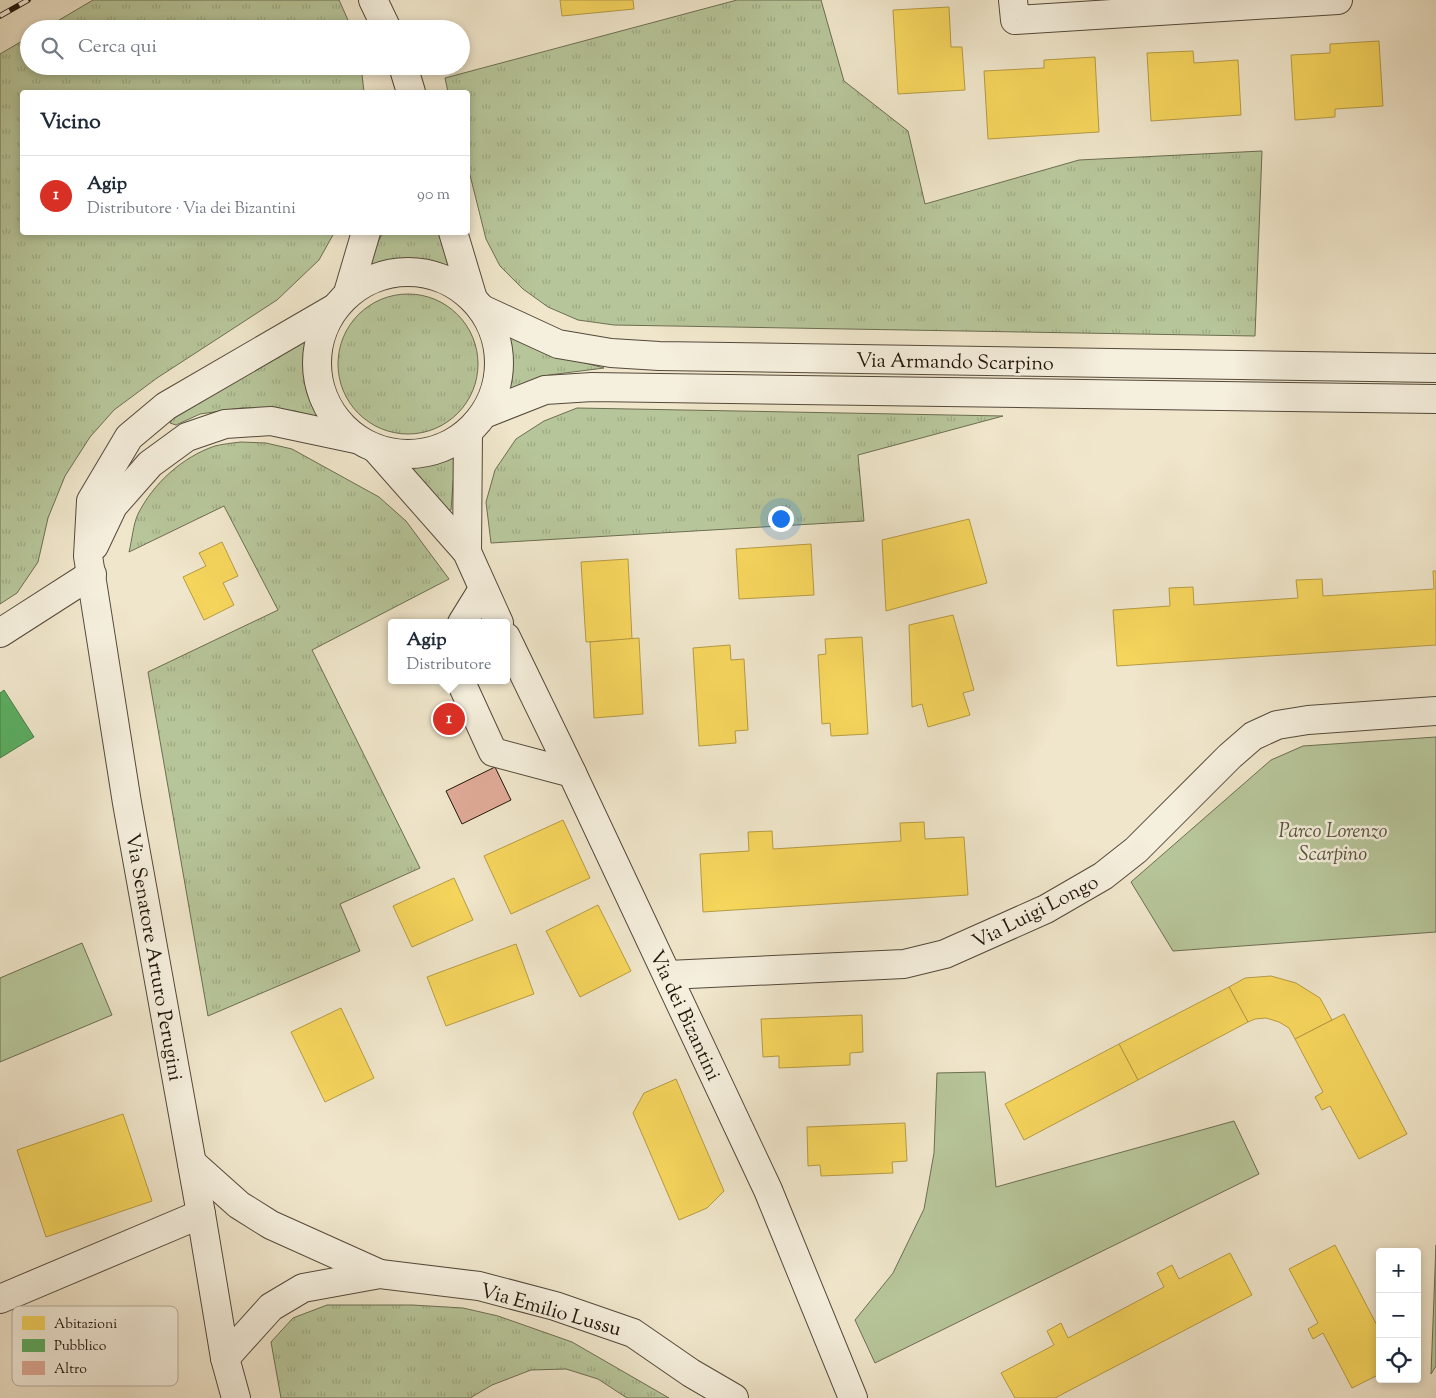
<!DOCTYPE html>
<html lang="it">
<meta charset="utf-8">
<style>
:root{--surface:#fff;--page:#f2f2f3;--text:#1f2937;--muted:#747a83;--line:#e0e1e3;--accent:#d93025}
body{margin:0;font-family:"Sorts Mill Goudy",serif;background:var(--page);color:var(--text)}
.controls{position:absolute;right:15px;bottom:15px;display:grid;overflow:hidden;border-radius:5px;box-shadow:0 2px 8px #0003}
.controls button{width:45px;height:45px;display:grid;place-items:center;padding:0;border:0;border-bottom:1px solid var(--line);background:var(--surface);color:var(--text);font:25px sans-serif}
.you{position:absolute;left:780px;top:518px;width:18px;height:18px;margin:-12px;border:4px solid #fff;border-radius:50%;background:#1a73e8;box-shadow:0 0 0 8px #1a73e833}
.badge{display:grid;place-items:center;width:32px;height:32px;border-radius:50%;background:var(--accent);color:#fff;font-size:16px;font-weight:700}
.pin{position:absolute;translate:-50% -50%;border:2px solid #fff;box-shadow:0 1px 5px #0006}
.popup{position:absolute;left:388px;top:619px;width:122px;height:65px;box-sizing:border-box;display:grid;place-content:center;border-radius:5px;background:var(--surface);filter:drop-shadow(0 1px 4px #0005);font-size:16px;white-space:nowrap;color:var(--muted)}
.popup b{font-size:19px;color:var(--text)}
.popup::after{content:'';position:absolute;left:50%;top:100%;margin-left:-10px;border:10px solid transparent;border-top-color:var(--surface)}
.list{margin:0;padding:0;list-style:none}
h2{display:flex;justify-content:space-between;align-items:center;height:65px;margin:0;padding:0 20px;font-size:21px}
h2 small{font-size:16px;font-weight:400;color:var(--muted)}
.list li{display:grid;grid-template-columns:32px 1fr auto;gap:15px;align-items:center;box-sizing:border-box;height:80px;padding:0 20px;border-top:1px solid var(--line)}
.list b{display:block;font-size:19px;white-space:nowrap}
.list p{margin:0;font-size:16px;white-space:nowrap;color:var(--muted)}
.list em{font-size:16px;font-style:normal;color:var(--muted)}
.icon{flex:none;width:28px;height:28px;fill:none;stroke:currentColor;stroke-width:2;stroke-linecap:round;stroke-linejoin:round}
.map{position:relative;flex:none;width:1436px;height:1398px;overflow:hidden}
.search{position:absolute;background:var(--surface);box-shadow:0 2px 8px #0003;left:20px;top:20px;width:450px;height:55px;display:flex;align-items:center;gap:12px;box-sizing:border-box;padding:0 18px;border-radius:28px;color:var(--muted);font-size:19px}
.panel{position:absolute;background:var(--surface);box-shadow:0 2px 8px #0003;left:20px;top:90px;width:450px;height:145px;border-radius:5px}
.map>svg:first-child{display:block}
</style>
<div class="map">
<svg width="1436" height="1398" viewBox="0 0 1436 1398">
<defs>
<pattern id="grass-tufts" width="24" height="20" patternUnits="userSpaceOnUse" patternTransform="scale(1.25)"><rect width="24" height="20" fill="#b7c69a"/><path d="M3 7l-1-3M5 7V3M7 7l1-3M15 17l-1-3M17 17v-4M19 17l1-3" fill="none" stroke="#9da983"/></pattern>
</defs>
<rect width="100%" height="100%" fill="#f0e6cb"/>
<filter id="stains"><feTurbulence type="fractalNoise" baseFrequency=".004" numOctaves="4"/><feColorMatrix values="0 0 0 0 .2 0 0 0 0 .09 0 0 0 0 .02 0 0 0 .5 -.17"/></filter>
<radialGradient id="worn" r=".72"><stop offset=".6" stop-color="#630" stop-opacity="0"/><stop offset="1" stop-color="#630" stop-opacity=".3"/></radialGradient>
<!-- grass -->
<g fill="url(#grass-tufts)" stroke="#6c6e52">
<path d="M93 0H339L352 29H44Z"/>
<path d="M737 0H821L844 81 908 131 925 204 1079 160 1262 151 1255 336 614 325 578 320 548 307 523 289 500 266 486 239 468 167V92H448L445 78Z"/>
<path d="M29 37V66H361L364 92H22V232L334 233 319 260 277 300 157 378 114 410 90 437 65 476 48 518 38 562 17 593 0 604V54Z"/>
<path d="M383 232 442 233 452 266C443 269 437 264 428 262 409 258 390 262 372 268L368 263Z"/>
<circle cx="408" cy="364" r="70"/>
<path d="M505 334 556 355 604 368 549 375 505 392C509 371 510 355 505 334Z"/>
<path d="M309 335C304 354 304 376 310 395 313 404 320 412 324 420L295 411 271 408H241L200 414 176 425 170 423 173 418Z"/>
<path d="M577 408 1003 416 858 455 864 521 491 543 486 502 495 470 516 439 544 421Z"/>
<path d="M241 442 266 443 292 449 379 497 406 521 449 579 312 650 420 868 340 904 360 951 208 1016 148 672 278 610 224 506 129 552C132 540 133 525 138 514 153 484 182 457 215 446 223 444 232 443 241 442Z"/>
<path d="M454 455 458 456 453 483 451 510 446 511 405 468C423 467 437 462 454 455Z"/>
<path d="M327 1305H412L463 1308 498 1316 572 1342 669 1398H627L598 1379 566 1369 531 1370 492 1385 470 1398H281L271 1342 293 1318Z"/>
</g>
<!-- park -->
<g fill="#b7c69a" stroke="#6c6e52">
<path d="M1436 737V932L1173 951 1131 882 1271 760 1303 746Z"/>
<path d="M82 943 112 1015 0 1062V978Z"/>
<path d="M985 1072 996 1187 1234 1121 1259 1174 875 1363 855 1320 893 1273 924 1209 934 1153 937 1073Z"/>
<path d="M1436 1245V1366L1431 1374Z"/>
</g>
<!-- homes -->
<g fill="#f6d55c" stroke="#b69b44">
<path d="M560 0H633L634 9 562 16Z"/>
<path d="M949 7 951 47H962L965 90 898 94 893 10Z"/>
<path d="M1379 41 1383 106 1335 109V117L1295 120 1291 55 1330 53V44Z"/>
<path d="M1193 51 1194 63 1238 60 1241 115 1151 121 1147 53Z"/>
<path d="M1095 57 1099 132 988 139 984 71 1044 68V60Z"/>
<path d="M969 519 987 583 886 611 882 540Z"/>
<path d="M222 542 238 576 223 583 234 605 204 620 183 577 206 566 199 553Z"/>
<path d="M811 544 814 595 739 599 736 549Z"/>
<path d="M628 559 632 639 586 642 581 562Z"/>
<path d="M1433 571H1436V645L1117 666 1113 610 1170 606 1169 588 1193 587 1194 605 1298 598 1296 580 1322 579 1323 596 1434 589Z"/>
<path d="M953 615 974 690 963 693 970 715 928 727 922 704 912 707 909 625Z"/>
<path d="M862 637 868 734 831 736 830 723 822 724 818 655 826 654 825 639Z"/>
<path d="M639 638 643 714 594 718 590 642Z"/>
<path d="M730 645 731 660 744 659 748 730 735 731 736 743 699 746 693 648Z"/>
<path d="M563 820 590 878 511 914 484 856Z"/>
<path d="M924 822 925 839 964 837 968 895 703 912 700 854 749 851 748 832 772 831 773 849 901 841 900 823Z"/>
<path d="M454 878 473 920 412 947 393 906Z"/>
<path d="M598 905 631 971 580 997 546 931Z"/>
<path d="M516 944 534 994 446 1026 427 977Z"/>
<path d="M1271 976 1296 983 1320 998 1332 1020 1295 1039 1289 1028 1279 1022 1266 1018 1255 1019 1248 1022 1229 987 1245 978Z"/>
<path d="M1229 987 1248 1022 1138 1080 1119 1044Z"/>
<path d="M341 1008 374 1078 325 1102 291 1032Z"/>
<path d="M1344 1014 1407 1134 1359 1159 1330 1106 1322 1110 1315 1097 1323 1092 1295 1039Z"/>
<path d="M862 1015 863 1052 850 1053V1065L779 1068V1056L763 1057 761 1019Z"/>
<path d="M1119 1044 1138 1080 1024 1140 1005 1104Z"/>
<path d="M676 1079 724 1191 707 1208 679 1220 633 1113 644 1093Z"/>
<path d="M123 1114 152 1201 46 1237 17 1150Z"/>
<path d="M905 1123 907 1161 892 1162 893 1173 821 1176 820 1165 808 1166 807 1127Z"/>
<path d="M1335 1245 1380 1331V1374L1352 1388 1323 1333 1313 1339 1308 1329 1318 1323 1289 1269Z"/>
<path d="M1230 1253 1252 1295 1055 1398H1015L1001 1373 1054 1345 1047 1331 1061 1323 1068 1338 1164 1287 1157 1273 1172 1265 1179 1279Z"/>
</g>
<!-- public -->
<path fill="#5aae61" stroke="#498047" d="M4 690 34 737 0 758V693Z"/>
<!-- building -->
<path fill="#e0aa98" stroke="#20150b" d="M495 767 511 800 462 824 446 791Z"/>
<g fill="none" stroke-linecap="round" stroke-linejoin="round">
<defs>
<g id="minor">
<path d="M373 0 387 29"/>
<path d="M1013 0 1015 20 1338 0"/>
<path d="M403 66 411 92"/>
<path d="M453 232 473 299"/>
<circle cx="408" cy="363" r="91"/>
<path d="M348 293 366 232"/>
<path d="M482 309 558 344 611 353 659 356 1436 368"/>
<path d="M484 414 545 390 592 387 1436 399"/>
<path d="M377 450 467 552 499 623"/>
<path d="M94 546 113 506 150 464 187 437 225 424 271 421 356 439"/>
<path d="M467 552 468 433"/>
<path d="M462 623 483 589"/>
<path d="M0 633 92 574"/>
<path d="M506 637 572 773 768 1190 853 1398"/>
<path d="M460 680 493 752 572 773"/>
<path d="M668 975 904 964 945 954 1046 909 1103 876 1136 850 1230 756 1253 736 1277 725 1308 720 1436 711"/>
<path d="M192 1163 239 1205 271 1225 380 1274"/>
<path d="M0 1299 201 1214"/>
<path d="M225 1358 271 1307 303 1288 380 1274 479 1286 555 1306 633 1333 691 1373 734 1398"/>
<path d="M236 1398 225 1358 201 1214 127 803 88 556 91 501 129 437 166 406 333 309"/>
</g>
</defs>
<!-- minor casing -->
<use href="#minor" stroke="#54493b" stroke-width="30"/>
<!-- minor -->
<use href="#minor" stroke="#f5efdd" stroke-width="28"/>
<defs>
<path id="rail" d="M0 16 28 0"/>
</defs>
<!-- rail casing -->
<use href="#rail" stroke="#20150b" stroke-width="5.5"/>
<!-- rail -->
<use href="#rail" stroke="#f5efdd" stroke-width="4" stroke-dasharray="11" stroke-linecap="butt"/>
</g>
<g text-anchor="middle" stroke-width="5" stroke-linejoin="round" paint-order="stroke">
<!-- street labels -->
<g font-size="20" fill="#20150b" stroke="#f5efdd">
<text transform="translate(955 361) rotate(1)" y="7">Via Armando Scarpino</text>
<text transform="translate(1035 911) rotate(-27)" y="7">Via Luigi Longo</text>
<text transform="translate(155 957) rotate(80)" y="7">Via Senatore Arturo Perugini</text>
<text transform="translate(686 1015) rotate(65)" y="7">Via dei Bizantini</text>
<text transform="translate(551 1309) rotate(16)" y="7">Via Emilio Lussu</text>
</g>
<!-- park labels -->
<g font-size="20" font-style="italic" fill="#55533d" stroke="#f5efdd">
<text x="1333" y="837">Parco Lorenzo<tspan x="1333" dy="23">Scarpino</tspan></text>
</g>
</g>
<!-- legend -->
<rect x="12" y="1306" width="166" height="80" rx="8" fill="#f5efdd" stroke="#b5ae9e" stroke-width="1"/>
<rect x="22" y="1316" width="23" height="14" fill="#f6d55c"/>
<rect x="22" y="1339" width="23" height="13" fill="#5aae61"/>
<rect x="22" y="1361" width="23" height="14" fill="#e0aa98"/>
<g font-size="14" fill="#20150b">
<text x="54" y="1328">Abitazioni</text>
<text x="54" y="1350">Pubblico</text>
<text x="54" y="1373">Altro</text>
</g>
<rect width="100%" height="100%" filter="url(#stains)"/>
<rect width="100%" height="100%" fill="url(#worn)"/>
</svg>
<div class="controls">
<button>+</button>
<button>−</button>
<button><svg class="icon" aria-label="locate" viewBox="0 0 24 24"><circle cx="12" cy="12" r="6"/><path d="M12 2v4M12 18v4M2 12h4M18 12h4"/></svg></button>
</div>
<div class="you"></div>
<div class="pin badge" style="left:449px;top:719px">1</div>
<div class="popup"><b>Agip</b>Distributore</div>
<div class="search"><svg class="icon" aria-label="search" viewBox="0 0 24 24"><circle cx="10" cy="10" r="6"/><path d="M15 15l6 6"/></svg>Cerca qui</div>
<section class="panel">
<h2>Vicino<small></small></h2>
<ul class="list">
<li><span class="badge">1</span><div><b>Agip</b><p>Distributore · Via dei Bizantini</p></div><em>90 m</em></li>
</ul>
</section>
</div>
